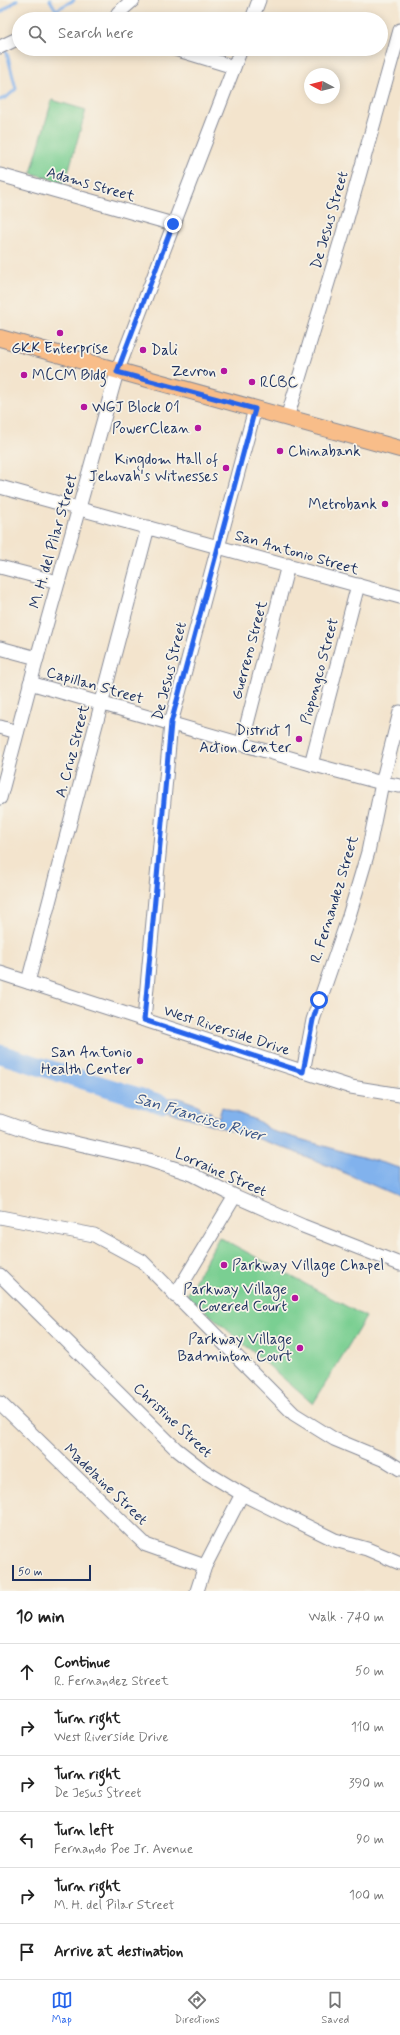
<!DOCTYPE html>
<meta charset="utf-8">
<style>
:root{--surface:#fff;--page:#f2f2f2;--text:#222;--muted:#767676;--line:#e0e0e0;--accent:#2563eb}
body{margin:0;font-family:Mynerve,sans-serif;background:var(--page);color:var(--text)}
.compass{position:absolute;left:304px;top:68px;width:36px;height:36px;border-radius:50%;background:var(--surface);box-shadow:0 2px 10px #0003;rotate:277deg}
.scale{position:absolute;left:12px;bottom:10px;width:79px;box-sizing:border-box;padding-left:4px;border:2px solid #1b2f5e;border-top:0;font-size:11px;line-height:14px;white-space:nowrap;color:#1b2f5e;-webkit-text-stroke:3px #f7f3e8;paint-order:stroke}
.stop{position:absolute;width:12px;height:12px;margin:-9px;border:3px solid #2563eb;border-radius:50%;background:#fff}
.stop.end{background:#2563eb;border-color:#fff;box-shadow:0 1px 4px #0008}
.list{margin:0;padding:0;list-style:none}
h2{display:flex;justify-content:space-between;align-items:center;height:52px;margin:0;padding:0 16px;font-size:17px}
h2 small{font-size:13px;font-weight:400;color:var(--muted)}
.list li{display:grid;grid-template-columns:26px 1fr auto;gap:12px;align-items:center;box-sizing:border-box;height:56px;padding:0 16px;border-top:1px solid var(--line)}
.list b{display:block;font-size:15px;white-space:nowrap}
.list p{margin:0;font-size:13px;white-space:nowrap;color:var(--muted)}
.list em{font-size:13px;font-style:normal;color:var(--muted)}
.icon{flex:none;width:22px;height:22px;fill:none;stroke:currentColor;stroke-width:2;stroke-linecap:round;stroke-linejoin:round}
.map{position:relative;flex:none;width:400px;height:1591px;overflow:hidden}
.search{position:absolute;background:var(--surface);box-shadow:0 2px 10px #0003;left:12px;right:12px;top:12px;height:44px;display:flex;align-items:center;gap:10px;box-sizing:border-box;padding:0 14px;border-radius:22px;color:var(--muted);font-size:15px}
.sheet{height:388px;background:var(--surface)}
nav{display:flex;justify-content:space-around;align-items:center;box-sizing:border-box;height:56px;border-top:1px solid var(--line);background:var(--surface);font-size:11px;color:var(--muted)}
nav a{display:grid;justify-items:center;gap:2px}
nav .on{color:var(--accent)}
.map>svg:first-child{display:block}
</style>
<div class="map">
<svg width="400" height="1591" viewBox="0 0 400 1591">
<rect width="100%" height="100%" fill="#f7f3e8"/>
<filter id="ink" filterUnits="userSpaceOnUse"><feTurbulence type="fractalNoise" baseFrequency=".025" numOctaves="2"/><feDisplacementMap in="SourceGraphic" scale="8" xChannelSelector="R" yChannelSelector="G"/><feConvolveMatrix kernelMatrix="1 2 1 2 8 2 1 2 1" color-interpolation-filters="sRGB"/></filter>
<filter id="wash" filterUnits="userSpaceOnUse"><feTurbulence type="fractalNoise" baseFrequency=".012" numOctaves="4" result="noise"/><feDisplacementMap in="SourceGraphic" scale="16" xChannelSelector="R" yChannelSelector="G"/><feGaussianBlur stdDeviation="0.9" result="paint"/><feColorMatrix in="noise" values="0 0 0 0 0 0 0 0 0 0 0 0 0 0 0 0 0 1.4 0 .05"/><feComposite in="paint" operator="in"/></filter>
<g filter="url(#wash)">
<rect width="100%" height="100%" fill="#f3e4cd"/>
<!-- green -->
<g fill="#7acf92" stroke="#4a7f78">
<path d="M52 100 86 110 65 183 31 173Z"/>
<path d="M219 1237 366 1317 313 1404 187 1295Z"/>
</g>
<!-- water -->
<path fill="#81b2ed" stroke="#4e70a6" d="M137 1094 155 1098H179L198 1105 201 1111 211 1112V1115L219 1117 222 1107 258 1121 272 1131 400 1168V1197C353 1177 307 1155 259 1139 217 1126 175 1114 134 1101Z"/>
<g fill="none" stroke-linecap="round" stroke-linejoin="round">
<!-- stream -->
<g stroke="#81b2ed" stroke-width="3">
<path d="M50 0 56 10 74 0"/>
<path d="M0 13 17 0"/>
<path d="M0 100 7 97 16 89 7 53 4 49"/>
</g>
<!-- river -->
<path stroke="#81b2ed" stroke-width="19" d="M0 1054 161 1104"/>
</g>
</g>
<g filter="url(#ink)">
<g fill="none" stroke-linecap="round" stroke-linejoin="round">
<defs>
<g id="minor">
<path d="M115 19 118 13 133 0"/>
<path d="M252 19 259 0"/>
<path d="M0 47 19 38"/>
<path d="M175 49 234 67"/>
<path d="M0 175 173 224"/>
<path d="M287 418 343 233 400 30"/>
<path d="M0 487 400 597"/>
<path d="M0 567 58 582"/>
<path d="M0 648 37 658"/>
<path d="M30 683 311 764 382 783 400 786"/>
<path d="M0 727 17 732"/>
<path d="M242 743 288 565"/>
<path d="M311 764 358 585"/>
<path d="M0 798 37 658 117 372 241 49"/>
<path d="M0 973 351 1087 400 1095"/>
<path d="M28 982 148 527"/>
<path d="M144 1020 171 723 255 409"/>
<path d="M303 1072 313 1020 349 916 368 852 382 783 400 712"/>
<path d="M0 1121 40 1135 149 1160 192 1174 235 1196 303 1226 400 1264"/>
<path d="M0 1217 94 1235 142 1261 294 1414 334 1439 387 1461 400 1469"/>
<path d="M0 1275 176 1449 204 1471 242 1494 335 1540 367 1549 400 1563"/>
<path d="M175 1296 235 1196"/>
<path d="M0 1403 146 1545 205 1566"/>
<path d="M197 1591 205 1566 242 1494"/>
</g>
<path id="major" d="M0 338 400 449"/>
</defs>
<!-- minor casing -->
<use href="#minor" stroke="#878a96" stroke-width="15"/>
<!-- major casing -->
<use href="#major" stroke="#878a96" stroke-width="18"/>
<!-- minor -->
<use href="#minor" stroke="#fff" stroke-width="13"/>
<!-- major -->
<use href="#major" stroke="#f8bd89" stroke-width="16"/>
</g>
</g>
<g fill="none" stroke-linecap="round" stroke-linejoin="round" filter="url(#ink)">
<!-- route -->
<path stroke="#2563eb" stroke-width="5" d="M173 224 117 372 255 409 171 723 144 1020 303 1072 313 1020 319 1000"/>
</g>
<!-- markers -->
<g fill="#b5179e" stroke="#f7f3e8" stroke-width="1.5">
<circle cx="60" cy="333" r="4"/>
<circle cx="143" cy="350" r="4"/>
<circle cx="224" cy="371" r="4"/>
<circle cx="24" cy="375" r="4"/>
<circle cx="252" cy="382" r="4"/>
<circle cx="84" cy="407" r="4"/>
<circle cx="198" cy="428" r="4"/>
<circle cx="280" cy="451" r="4"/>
<circle cx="226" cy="468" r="4"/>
<circle cx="385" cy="504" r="4"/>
<circle cx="299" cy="739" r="4"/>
<circle cx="140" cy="1061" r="4"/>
<circle cx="224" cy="1265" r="4"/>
<circle cx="295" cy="1298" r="4"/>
<circle cx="300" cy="1348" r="4"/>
</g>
<g text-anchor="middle" stroke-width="3.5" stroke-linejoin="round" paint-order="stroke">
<!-- street labels -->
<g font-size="15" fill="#1b2f5e" stroke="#f7f3e8">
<text transform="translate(91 184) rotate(16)" y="5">Adams Street</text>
<text transform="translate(329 220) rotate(-74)" y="5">De Jesus Street</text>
<text transform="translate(53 541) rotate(-74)" y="5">M. H. del Pilar Street</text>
<text transform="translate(297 552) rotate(16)" y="5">San Antonio Street</text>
<text transform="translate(249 650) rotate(-75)" y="5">Guerrero Street</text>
<text transform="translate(169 671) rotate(-76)" y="5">De Jesus Street</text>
<text transform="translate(319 671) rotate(-75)" y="5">Piopongco Street</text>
<text transform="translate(95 685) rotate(16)" y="5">Capillan Street</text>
<text transform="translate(72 751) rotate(-75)" y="5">A. Cruz Street</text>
<text transform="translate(334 899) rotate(-73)" y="5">R. Fernandez Street</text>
<text transform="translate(227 1030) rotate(18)" y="5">West Riverside Drive</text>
<text transform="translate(221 1172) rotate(24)" y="5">Lorraine Street</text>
<text transform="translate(173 1420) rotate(43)" y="5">Christine Street</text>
<text transform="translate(106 1484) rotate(44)" y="5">Madelaine Street</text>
</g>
<!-- poi labels -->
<g font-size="15" fill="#1b2f5e" stroke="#f7f3e8" text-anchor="end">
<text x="60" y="353" text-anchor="middle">GKK Enterprise</text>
<text x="151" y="355" text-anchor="start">Dali</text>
<text x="216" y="376">Zevron</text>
<text x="32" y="380" text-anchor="start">MCCM Bldg</text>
<text x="260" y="387" text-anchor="start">RCBC</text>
<text x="92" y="412" text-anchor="start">WGJ Block 01</text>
<text x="190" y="433">PowerClean</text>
<text x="288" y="456" text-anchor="start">Chinabank</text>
<text x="218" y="464">Kingdom Hall of<tspan x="218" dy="17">Jehovah's Witnesses</tspan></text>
<text x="377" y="509">Metrobank</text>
<text x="291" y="735">District 1<tspan x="291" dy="17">Action Center</tspan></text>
<text x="132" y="1057">San Antonio<tspan x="132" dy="17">Health Center</tspan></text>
<text x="232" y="1270" text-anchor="start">Parkway Village Chapel</text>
<text x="287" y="1294">Parkway Village<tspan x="287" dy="17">Covered Court</tspan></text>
<text x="292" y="1344">Parkway Village<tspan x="292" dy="17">Badminton Court</tspan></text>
</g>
<!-- water labels -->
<g font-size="16" font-style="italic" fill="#3a5689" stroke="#f7f3e8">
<text transform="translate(200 1116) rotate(17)" y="6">San Francisco River</text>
</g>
</g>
</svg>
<svg class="compass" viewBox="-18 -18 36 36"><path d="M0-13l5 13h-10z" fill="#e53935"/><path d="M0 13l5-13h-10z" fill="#767676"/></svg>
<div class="scale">50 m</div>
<div class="stop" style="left:319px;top:1000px"></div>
<div class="stop end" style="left:173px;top:224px"></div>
<div class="search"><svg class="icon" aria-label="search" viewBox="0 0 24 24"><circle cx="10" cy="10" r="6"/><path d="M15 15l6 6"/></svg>Search here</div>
</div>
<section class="sheet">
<h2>10 min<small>Walk · 740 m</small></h2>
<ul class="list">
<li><svg class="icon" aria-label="ahead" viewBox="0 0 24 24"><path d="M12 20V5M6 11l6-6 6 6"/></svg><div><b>Continue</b><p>R. Fernandez Street</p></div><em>50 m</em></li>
<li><svg class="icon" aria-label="right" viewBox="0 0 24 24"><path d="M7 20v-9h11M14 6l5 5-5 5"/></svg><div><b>Turn right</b><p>West Riverside Drive</p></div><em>110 m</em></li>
<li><svg class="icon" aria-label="right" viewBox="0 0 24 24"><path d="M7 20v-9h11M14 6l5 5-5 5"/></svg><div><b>Turn right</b><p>De Jesus Street</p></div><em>390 m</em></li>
<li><svg class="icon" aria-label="left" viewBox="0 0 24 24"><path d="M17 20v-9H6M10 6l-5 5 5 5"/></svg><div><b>Turn left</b><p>Fernando Poe Jr. Avenue</p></div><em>90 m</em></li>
<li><svg class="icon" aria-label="right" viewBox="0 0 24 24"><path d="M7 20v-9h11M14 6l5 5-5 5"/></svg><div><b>Turn right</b><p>M. H. del Pilar Street</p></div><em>100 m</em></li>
<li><svg class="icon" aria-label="arrive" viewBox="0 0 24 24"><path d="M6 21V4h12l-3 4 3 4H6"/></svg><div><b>Arrive at destination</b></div></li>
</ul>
</section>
<nav>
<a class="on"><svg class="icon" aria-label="map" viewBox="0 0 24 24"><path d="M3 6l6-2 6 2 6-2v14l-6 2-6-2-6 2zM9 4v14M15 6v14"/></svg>Map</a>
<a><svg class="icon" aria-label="directions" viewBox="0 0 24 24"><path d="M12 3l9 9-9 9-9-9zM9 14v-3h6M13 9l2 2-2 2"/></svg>Directions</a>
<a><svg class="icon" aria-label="saved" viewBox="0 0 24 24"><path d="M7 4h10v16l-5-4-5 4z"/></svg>Saved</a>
</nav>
